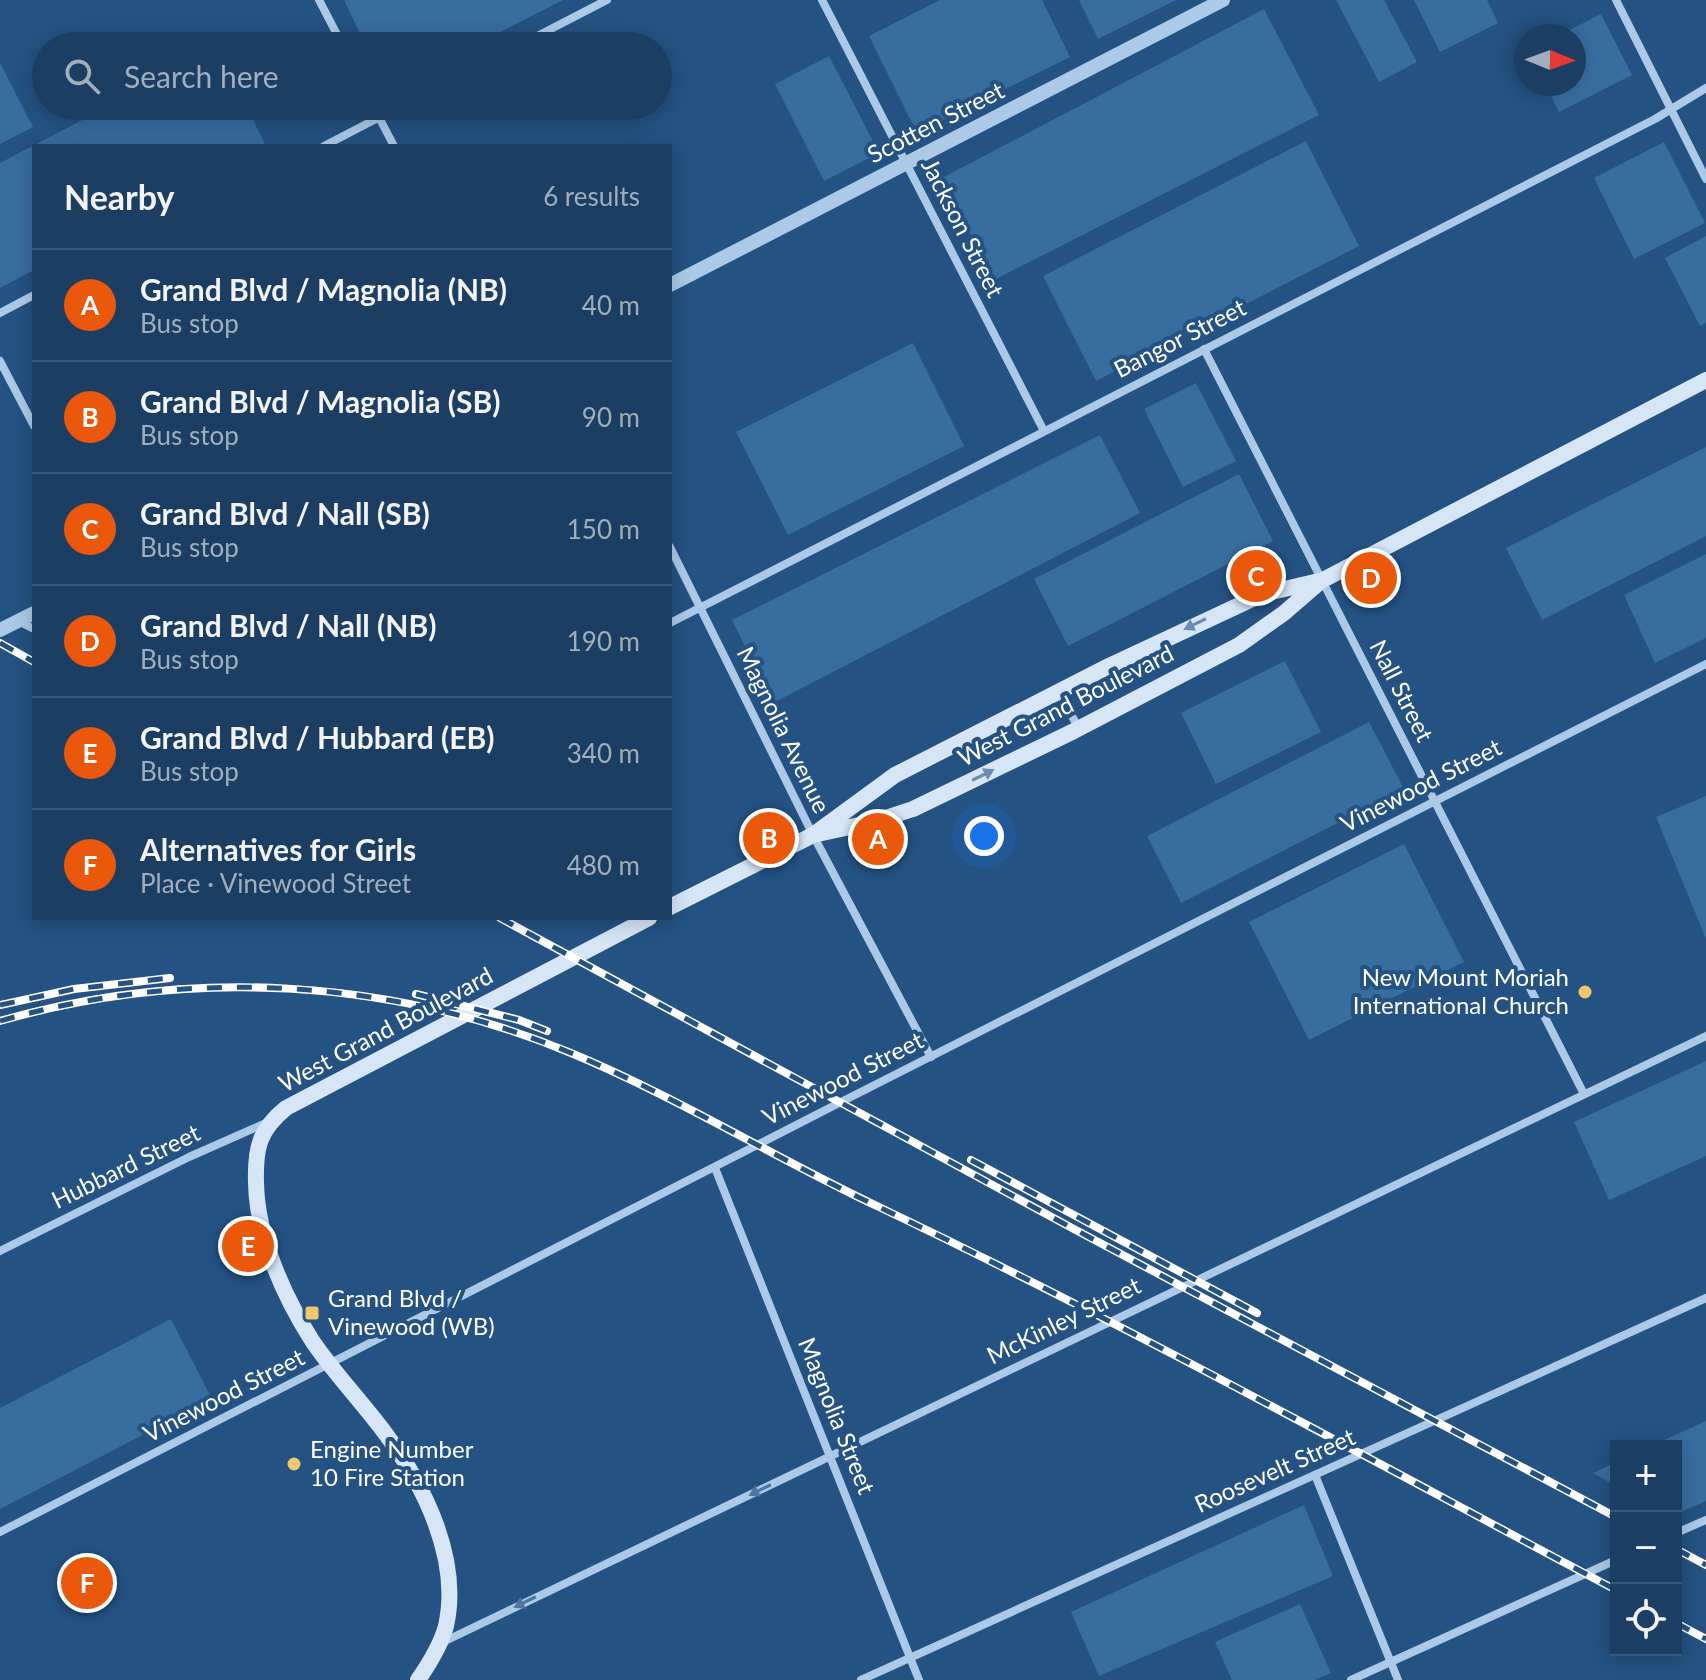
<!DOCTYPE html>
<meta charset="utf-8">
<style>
:root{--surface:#1b3e62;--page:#244568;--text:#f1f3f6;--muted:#a0aebe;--line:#395777;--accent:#ea580c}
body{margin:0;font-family:Lato,sans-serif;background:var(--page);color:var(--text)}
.controls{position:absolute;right:24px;bottom:24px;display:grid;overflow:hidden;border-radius:0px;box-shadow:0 4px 20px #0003}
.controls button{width:72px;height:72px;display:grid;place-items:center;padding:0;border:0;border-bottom:2px solid var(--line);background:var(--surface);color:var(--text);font:40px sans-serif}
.compass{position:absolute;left:1514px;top:24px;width:72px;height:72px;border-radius:50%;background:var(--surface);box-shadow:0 4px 20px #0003;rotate:91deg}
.you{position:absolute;left:984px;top:836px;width:28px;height:28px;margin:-20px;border:6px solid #fff;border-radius:50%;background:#1a73e8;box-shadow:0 0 0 12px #1a73e833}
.badge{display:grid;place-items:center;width:52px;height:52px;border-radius:50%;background:var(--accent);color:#fff;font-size:26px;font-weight:700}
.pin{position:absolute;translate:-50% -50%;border:4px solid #fff;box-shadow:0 2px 8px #0006}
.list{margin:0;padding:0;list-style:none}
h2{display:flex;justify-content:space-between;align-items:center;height:104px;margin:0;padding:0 32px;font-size:34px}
h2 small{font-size:26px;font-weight:400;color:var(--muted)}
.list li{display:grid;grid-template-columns:52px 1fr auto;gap:24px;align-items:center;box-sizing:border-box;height:112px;padding:0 32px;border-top:2px solid var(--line)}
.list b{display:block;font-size:30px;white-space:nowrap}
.list p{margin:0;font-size:26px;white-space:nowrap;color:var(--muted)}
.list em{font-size:26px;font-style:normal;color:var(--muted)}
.icon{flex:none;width:44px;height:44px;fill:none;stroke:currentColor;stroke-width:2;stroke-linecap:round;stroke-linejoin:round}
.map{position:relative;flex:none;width:1706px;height:1680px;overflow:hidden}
.search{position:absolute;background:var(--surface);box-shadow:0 4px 20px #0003;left:32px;top:32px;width:640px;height:88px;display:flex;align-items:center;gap:20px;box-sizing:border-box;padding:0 28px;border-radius:44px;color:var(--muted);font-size:30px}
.panel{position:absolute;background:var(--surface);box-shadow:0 4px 20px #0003;left:32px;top:144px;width:640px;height:776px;border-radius:0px}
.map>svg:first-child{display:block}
</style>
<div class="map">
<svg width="1706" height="1680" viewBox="0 0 1706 1680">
<rect width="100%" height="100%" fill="#245283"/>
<!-- green -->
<g fill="#386da0">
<path d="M344 0H563L473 46H366Z"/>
<path d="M940 0H1042L1070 57 917 133 869 36Z"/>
<path d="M1079 0H1176L1098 39Z"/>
<path d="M1336 0H1384L1417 62 1379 82Z"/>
<path d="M1414 0H1487L1498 23 1440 52Z"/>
<path d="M1264 9 1319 115 994 280 942 178Z"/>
<path d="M1601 14 1632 75 1559 112 1545 84H1574V36H1558Z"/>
<path d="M829 56 879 153 824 181 775 84Z"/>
<path d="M0 63 33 127 0 144Z"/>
<path d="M109 106H246L266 146H34V270L0 288V163Z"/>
<path d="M1306 141 1359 246 1096 381 1043 276Z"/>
<path d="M1664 142 1705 223 1634 259 1594 178Z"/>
<path d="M1706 236V323L1700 326 1665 258Z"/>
<path d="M913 343 964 446 788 535 736 432Z"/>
<path d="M1196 383 1236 461 1183 487 1144 409Z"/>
<path d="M1100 435 1140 513 773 703 732 620Z"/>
<path d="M1706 447V536L1542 620 1506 548Z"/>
<path d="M1239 474 1273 541 1068 646 1034 579Z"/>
<path d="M1706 554V638L1655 663 1624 595Z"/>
<path d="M1285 661 1321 732 1216 784 1181 713Z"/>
<path d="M1369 722 1404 789 1181 903 1147 836Z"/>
<path d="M1706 796V939L1656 817Z"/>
<path d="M1404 844 1464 962 1309 1040 1249 922Z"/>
<path d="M1706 1061V1156L1609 1200 1574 1122Z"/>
<path d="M171 1319 212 1399 0 1509V1408Z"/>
<path d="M1706 1421V1501L1676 1514V1446H1651Z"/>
<path d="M1616 1462V1486L1593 1473Z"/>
<path d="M1304 1505 1333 1576 1099 1676 1071 1612Z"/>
<path d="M1300 1604 1331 1673 1314 1680H1232L1215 1642Z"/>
</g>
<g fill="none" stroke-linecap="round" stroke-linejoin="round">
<!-- minor -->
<g stroke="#accae8" stroke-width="8">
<path d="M319 0 343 46"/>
<path d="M822 0 1044 431"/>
<path d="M1616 0 1706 179"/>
<path d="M518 46 607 0"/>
<path d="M373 106 394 146"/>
<path d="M324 146 401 106"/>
<path d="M0 313 34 295"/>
<path d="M1204 349 1584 1094"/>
<path d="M0 361 34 426"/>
<path d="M670 547 813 835 931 1057"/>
<path d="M18 621 34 629"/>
<path d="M670 623 1655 119 1706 88"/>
<path d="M1059 692 1079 729"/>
<path d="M715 1168 919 1680"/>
<path d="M0 1251 189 1157 266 1123"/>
<path d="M1315 1475 1398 1680"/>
<path d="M0 1532 843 1101 1706 664"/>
<path d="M1676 1533 1706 1520"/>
<path d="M441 1643 1706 1036"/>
<path d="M861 1680 1706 1298"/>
<path d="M1351 1680 1616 1560"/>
</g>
<!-- tertiary -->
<g stroke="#accae8" stroke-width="14">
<path d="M670 285 1223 0"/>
<path d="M0 630 34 613"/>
</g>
<!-- secondary -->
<g stroke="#d6e6f6" stroke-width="16">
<path d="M813 835 873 822 913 809 1074 731 1239 645 1284 613 1321 581 1706 380"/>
<path d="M670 907 813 835 895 775 1109 666 1263 594 1319 581"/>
<path d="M418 1680C429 1664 441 1645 446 1626 461 1559 424 1485 385 1433 362 1402 335 1374 313 1342 284 1297 257 1237 256 1183 255 1148 259 1130 286 1108L649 918"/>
</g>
<defs>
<g id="rail">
<path d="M0 643 34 662"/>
<path d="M500 918 1072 1228 1616 1517"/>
<path d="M416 994 519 1020 547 1031"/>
<path d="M0 1005 74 989 170 978"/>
<path d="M0 1021C188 967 391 978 571 1053 677 1097 775 1158 879 1207 1129 1326 1371 1460 1616 1590"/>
<path d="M971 1160 1257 1313"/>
<path d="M1676 1549 1706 1565"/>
<path d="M1676 1623 1706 1639"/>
</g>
</defs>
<!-- rail casing -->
<use href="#rail" stroke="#fff" stroke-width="8"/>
<!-- rail -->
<use href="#rail" stroke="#245283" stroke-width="5" stroke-dasharray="15" stroke-linecap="butt"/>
</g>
<!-- one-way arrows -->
<defs><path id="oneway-solid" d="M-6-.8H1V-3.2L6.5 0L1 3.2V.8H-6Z" transform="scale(2)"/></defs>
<g fill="#6b8db1">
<use href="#oneway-solid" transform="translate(1195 624) rotate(154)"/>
<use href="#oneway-solid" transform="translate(983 775) rotate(-26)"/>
</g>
<g fill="#4d76a1">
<use href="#oneway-solid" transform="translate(760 1490) rotate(154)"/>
<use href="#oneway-solid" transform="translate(525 1602) rotate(154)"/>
</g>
<!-- markers -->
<g fill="#f2c56f" stroke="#245283" stroke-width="3">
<circle cx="1585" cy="992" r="8"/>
<rect x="304" y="1305" width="16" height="16" rx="4"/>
<circle cx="294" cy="1464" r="8"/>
</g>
<g text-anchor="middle" stroke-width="8" stroke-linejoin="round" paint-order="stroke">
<!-- street labels -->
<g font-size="24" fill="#fff" stroke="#245283">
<text transform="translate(936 123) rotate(-27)" y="8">Scotten Street</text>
<text transform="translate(962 228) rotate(63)" y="8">Jackson Street</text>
<text transform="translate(1180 339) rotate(-27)" y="8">Bangor Street</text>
<text transform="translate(1401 691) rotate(63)" y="8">Nall Street</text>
<text transform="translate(1066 706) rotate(-27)" y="8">West Grand Boulevard</text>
<text transform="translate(783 730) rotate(64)" y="8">Magnolia Avenue</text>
<text transform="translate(1421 786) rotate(-27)" y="8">Vinewood Street</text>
<text transform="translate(386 1030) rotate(-28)" y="8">West Grand Boulevard</text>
<text transform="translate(843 1079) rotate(-27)" y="8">Vinewood Street</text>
<text transform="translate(126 1167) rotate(-26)" y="8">Hubbard Street</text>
<text transform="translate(1064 1321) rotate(-26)" y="8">McKinley Street</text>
<text transform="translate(224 1396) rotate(-27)" y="8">Vinewood Street</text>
<text transform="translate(836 1416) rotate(68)" y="8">Magnolia Street</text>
<text transform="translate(1275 1471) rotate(-24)" y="8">Roosevelt Street</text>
</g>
<!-- poi labels -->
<g font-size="24" fill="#fff" stroke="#245283" text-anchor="start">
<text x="1569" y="986" text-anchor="end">New Mount Moriah<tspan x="1569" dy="28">International Church</tspan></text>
<text x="328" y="1307">Grand Blvd /<tspan x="328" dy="28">Vinewood (WB)</tspan></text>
<text x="310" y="1458">Engine Number<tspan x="310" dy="28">10 Fire Station</tspan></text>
</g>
</g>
</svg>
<div class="controls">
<button>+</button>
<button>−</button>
<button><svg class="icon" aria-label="locate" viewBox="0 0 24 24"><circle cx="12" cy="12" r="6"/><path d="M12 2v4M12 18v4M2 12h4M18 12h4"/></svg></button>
</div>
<svg class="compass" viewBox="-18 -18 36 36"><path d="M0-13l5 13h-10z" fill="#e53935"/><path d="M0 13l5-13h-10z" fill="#a0aebe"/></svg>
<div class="you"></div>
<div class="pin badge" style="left:878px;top:839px">A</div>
<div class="pin badge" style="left:769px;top:838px">B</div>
<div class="pin badge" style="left:1256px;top:576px">C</div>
<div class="pin badge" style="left:1371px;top:578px">D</div>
<div class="pin badge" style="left:248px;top:1246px">E</div>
<div class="pin badge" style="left:87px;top:1583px">F</div>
<div class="search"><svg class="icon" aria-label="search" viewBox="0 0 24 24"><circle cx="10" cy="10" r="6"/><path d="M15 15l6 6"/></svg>Search here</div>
<section class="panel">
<h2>Nearby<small>6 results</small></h2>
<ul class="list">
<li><span class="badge">A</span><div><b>Grand Blvd / Magnolia (NB)</b><p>Bus stop</p></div><em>40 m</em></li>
<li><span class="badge">B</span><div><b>Grand Blvd / Magnolia (SB)</b><p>Bus stop</p></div><em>90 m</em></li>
<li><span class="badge">C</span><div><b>Grand Blvd / Nall (SB)</b><p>Bus stop</p></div><em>150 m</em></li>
<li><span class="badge">D</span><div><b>Grand Blvd / Nall (NB)</b><p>Bus stop</p></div><em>190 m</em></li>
<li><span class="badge">E</span><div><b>Grand Blvd / Hubbard (EB)</b><p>Bus stop</p></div><em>340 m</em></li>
<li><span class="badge">F</span><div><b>Alternatives for Girls</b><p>Place · Vinewood Street</p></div><em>480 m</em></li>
</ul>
</section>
</div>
